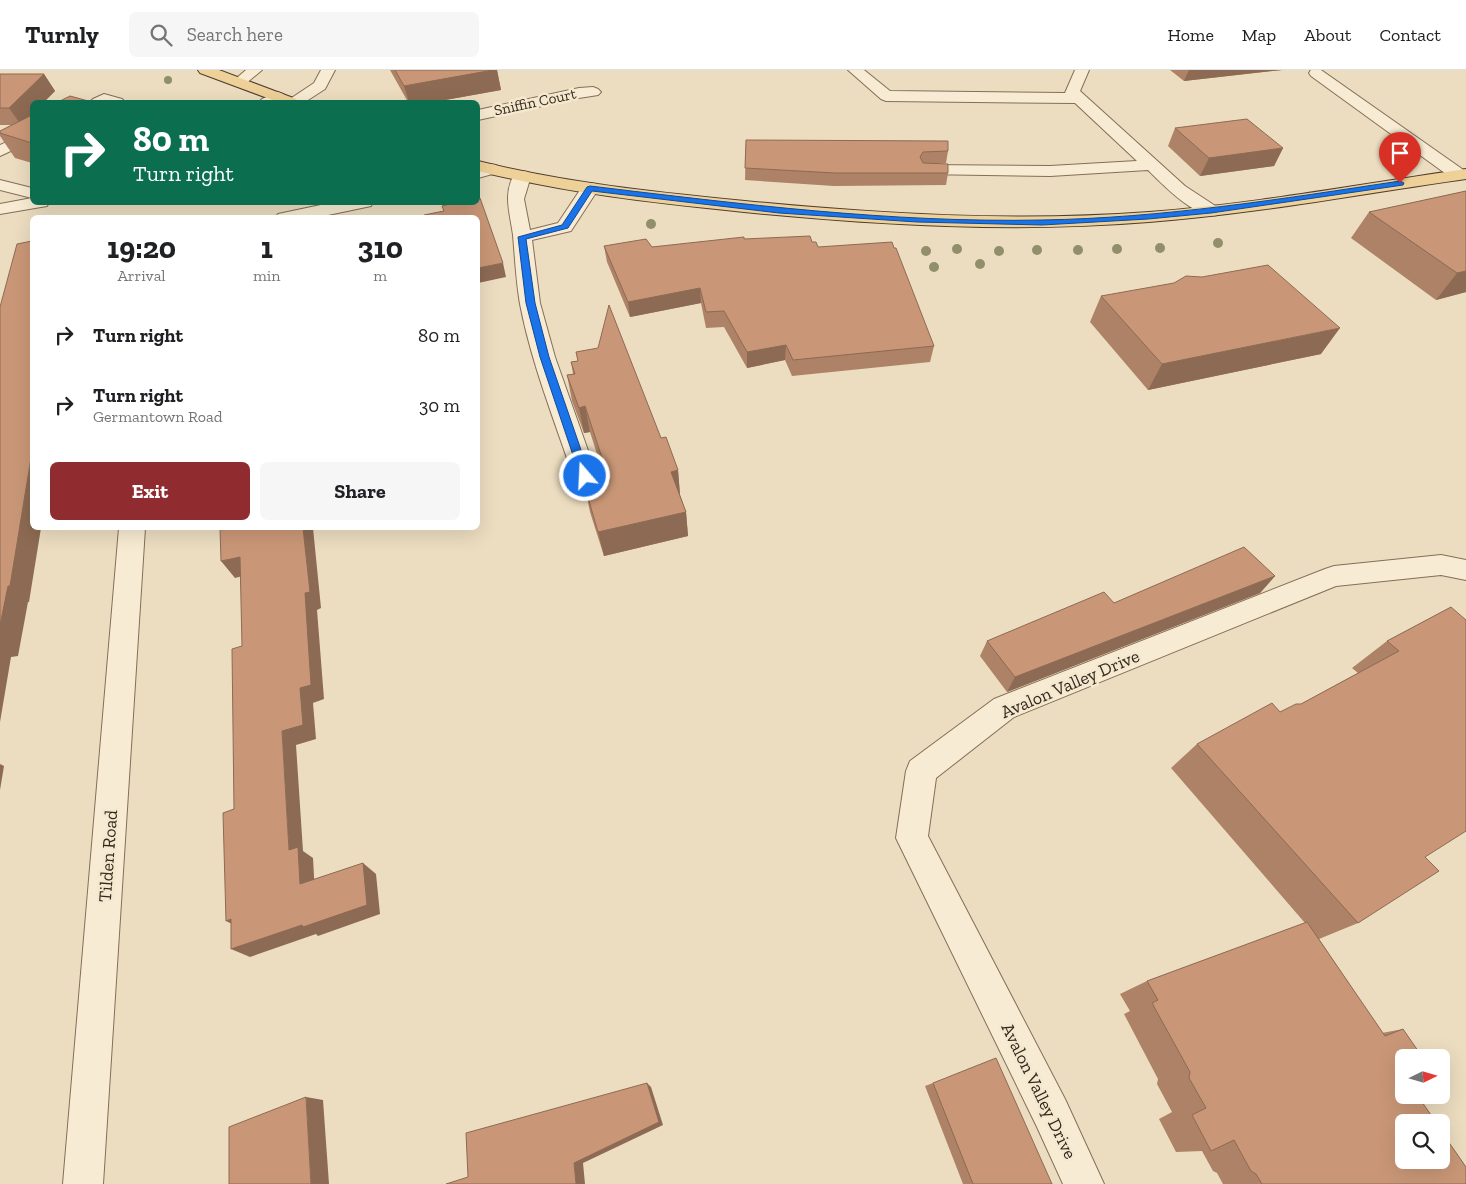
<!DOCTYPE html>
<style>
:root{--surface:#fff;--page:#f6f6f6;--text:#202124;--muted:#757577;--line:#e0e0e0;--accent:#902b2f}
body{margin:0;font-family:"Zilla Slab",serif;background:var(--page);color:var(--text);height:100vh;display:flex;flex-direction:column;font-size:19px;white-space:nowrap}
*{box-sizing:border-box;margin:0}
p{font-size:16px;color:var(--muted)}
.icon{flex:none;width:28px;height:28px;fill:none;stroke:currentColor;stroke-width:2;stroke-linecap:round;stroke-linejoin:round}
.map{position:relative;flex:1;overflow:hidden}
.drawer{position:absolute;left:30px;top:145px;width:450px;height:315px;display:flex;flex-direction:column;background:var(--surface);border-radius:8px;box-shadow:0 5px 20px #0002}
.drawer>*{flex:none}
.banner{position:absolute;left:30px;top:30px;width:450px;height:105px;border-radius:8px;box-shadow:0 5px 20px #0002;background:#0b6e4f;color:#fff;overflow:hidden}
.needle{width:32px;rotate:85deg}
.buttons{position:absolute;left:1395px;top:979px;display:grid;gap:10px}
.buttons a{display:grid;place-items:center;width:55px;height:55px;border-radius:8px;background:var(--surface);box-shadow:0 5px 20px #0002;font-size:25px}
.pin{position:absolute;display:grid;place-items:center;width:42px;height:42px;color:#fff;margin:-51px -21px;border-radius:50% 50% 50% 0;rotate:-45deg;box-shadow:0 0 5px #0007}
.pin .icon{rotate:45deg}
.me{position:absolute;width:55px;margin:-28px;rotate:341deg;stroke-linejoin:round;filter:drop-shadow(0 0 4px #0008)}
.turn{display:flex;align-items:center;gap:18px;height:105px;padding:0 20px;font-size:22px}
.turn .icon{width:65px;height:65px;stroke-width:2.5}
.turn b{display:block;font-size:35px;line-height:42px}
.eta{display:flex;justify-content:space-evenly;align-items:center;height:85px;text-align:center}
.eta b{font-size:30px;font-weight:700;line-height:35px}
.button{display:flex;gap:10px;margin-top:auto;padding:10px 20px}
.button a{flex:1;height:58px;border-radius:8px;background:var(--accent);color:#fff;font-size:20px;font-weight:700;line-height:58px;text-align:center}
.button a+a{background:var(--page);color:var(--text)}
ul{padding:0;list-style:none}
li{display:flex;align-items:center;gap:15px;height:70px;padding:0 20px}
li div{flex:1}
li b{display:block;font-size:19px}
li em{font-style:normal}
header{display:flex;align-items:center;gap:30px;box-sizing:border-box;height:70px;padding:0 25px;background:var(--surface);border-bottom:1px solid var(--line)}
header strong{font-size:24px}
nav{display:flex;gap:28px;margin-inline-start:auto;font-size:18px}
.search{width:350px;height:45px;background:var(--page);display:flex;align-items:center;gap:12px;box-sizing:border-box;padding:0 18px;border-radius:8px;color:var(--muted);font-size:19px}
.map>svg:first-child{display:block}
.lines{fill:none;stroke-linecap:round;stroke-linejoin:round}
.minor-casing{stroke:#846e59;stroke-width:2}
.major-casing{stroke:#523d2d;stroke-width:2}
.minor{fill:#f7ebd3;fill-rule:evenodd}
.major{fill:#eed198;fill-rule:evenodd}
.tree{fill:#918f6a}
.wall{fill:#ad8266}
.shaded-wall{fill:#8d6a53}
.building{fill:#c99777;stroke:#8d6a53}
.route{fill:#1a73e8;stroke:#114b97}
.labels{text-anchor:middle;stroke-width:5;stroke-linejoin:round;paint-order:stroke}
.far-street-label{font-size:15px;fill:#34271d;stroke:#f4e8cf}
.street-label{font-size:18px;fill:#34271d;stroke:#f4e8cf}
</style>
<header>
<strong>Turnly</strong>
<div class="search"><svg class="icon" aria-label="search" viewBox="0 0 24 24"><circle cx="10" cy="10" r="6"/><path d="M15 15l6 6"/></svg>Search here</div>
<nav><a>Home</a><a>Map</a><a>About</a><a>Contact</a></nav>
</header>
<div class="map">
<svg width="1466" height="1114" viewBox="0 0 1466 1114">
<rect width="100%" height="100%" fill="#ecddc0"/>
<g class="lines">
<defs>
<path id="minor" d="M246 0H262L244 15H234L232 12Z
M321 0H335L325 19 305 32H288L290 29 314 13Z
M848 0H864L890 21 1065 23 1075 0H1089L1080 21 1185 116 1217 137 1220 141 1217 145C1197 150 1162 114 1148 100L1050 106 921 104 919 100 921 96 927 95 1050 96 1137 91 1075 33 886 31 881 29Z
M1311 0H1321L1465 101V109H1453L1311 6 1309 3Z
M593 17 598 19 601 22 598 25 579 28 478 50V40L579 18Z
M278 22 283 24 286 27C280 35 268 33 259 32L262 29Z
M104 24 122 29 125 32H90L93 29Z
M32 60V71L0 86V75Z
M490 94 496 95 498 99 496 103 478 108V98Z
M522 101 528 102 531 106 524 129 530 160 558 153 584 114 590 113 596 114 599 118 571 161 532 170 540 233 555 287 597 406 593 412 585 415 577 412 573 406C554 349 531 292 520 234 516 211 515 188 513 165 510 143 502 122 516 102Z
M0 110 32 118V132H49L47 136 41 137 0 144V134L32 128 0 120Z
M335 132H373L371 136 314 148H275L278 144Z
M119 458H145L103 1114H63Z
M1441 485 1466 490V510L1441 505 1336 516 1014 647 936 708 928 766 1065 1029 1104 1114H1063L1037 1057 896 768 906 701 910 691 994 629 1325 499 1334 496Z"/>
<path id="major" d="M198 0H219L296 29 299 32H278L200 3Z
M478 91C566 113 655 122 745 131 879 144 1014 152 1149 142 1255 134 1360 114 1466 99V109C1360 124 1255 144 1149 152 1014 163 879 155 744 142 654 133 565 123 478 101Z"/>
</defs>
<!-- minor casing -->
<use href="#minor" class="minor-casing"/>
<!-- major casing -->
<use href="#major" class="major-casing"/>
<!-- minor -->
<use href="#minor" class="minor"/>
<!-- major -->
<use href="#major" class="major"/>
</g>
<!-- trees -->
<g class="tree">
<circle cx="168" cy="10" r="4"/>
<circle cx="651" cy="154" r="5"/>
<circle cx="1218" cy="173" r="5"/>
<circle cx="1160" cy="178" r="5"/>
<circle cx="957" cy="179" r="5"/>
<circle cx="1117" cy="179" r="5"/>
<circle cx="1037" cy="180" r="5"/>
<circle cx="1078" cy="180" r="5"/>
<circle cx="926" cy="181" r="5"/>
<circle cx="999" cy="181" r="5"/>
<circle cx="980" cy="194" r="5"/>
<circle cx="934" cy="197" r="5"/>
</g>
<!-- wall -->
<path class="wall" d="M390 0H497L501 20 434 32H408Z
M1170 0H1282L1184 11Z
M0 4H44L55 21 30 46 32 45V93L15 88 0 66V61L11 55H0Z
M1175 58 1283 78 1274 96 1200 106 1168 76Z
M746 70 948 81 946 93 935 94 948 103 946 115 834 116 745 110Z
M1466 121V222L1436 230 1351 168 1369 142Z
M744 169 812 172 934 276 930 292 792 306 785 290 747 298 724 257 706 258 701 233 630 247 607 192 604 176 652 177Z
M1101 226 1321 284 1148 320 1090 252Z
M576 282 661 368 678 400 680 425 686 442 688 466 604 486 590 442 585 417 606 412 590 362 584 363 572 331 567 305 573 304 571 292 578 291Z
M1275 506 1260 523 1007 622 980 586 987 571 1114 533Z
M1451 537 1425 787 1358 853 1319 869 1382 963 1403 959 1401 1002 1466 1114H1223L1217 1103 1213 1101 1202 1081 1176 1082 1159 1049 1172 1042 1157 1014 1158 1009 1124 944 1130 941 1120 924 1147 911 1305 853 1171 698 1197 674 1280 642 1301 634 1358 603 1352 598 1387 571Z
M933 1013 1052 1114H963L925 1016Z"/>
<!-- shaded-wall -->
<path class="shaded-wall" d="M493 0H497L501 20 434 32H409L404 16Z
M1189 0H1282L1184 11Z
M44 4 55 21 44 32H32V44L21 55 9 38Z
M1283 78 1274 96 1200 106 1209 88Z
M503 193 506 207 478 213V198Z
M1466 201V222L1436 230 1457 203Z
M700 218 701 233 630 247 628 232Z
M1340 258 1321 284 1148 320 1162 294Z
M786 275 785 290 747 298V282Z
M585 336 590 362 584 363 579 338Z
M32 382V458H41L29 532H28L18 586 11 587 0 652V555Z
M678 400 680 425 673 427 671 402Z
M686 442 688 466 604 486 598 462Z
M303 458H313L321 538 317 540 324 629 313 633 316 669 296 675 303 781 313 788 315 824 300 814 289 780 282 661 300 618 305 523Z
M240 487 254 503 235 508 221 491Z
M1275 506 1260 523 1007 622 1015 607Z
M0 694 4 696 0 720Z
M363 793 376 804 380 844 318 866 316 864 250 887 231 879Z
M231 849 244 860 226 851Z
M647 1013 651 1017 663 1055 583 1093 585 1114H576L574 1093Z
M306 1027 323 1030 329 1114H311Z"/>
<!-- building -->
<path class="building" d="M395 0H493L404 16Z
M0 4H44L9 38H0Z
M70 26 92 32H58Z
M32 45V73L0 63V61Z
M1247 49 1283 78 1209 88 1175 58Z
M746 70 948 71V81L923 82 920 87 923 93 948 94V103H835L745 98Z
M1466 121V201L1457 203 1369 142Z
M480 128 503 193 478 198V148H425L424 145 444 141 442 136 458 132H478V129Z
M810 166 812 172H816L818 177 892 172 894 178H896L934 276 793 290 786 275 747 282 724 241 706 242 700 218 628 232 604 176 646 169 652 177 744 167V169Z
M32 171V382L10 516H8L0 555V237L17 174Z
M1268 195 1340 258 1162 294 1101 226 1174 213 1186 206 1202 207Z
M609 235 661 368 666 367 678 400 671 402 686 442 598 462 585 417 610 412 585 336 579 338 567 305 575 304 571 292 578 291 576 282 598 278Z
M220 458H303L310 522 305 523 311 615 300 618 303 655 282 661 289 780 298 777 300 814 363 793 367 835 303 857 302 855 231 879V849L226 851 223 743 234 739 232 579 242 576 240 487 221 491Z
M1244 477 1275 506 1015 607 987 571 1104 522 1114 533Z
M1451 537 1466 550V761L1425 787 1439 801 1358 853 1197 674 1272 633 1280 642 1296 634H1301L1399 581 1387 571Z
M1307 852 1385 966 1403 959 1423 988H1404V1001L1401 1002 1404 1006V1025H1417L1436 1052H1404V1090H1441V1061L1466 1097V1114H1262L1256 1104 1251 1101 1234 1070 1211 1081 1192 1045 1206 1038 1189 1008 1190 1002 1152 933 1158 930 1147 911Z
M996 988 1052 1114H973L933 1013Z
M647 1013 659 1052 574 1093 576 1114H446L468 1107 466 1063Z
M306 1027 311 1114H229V1057Z"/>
<!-- route -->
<path class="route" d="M1400 111 1404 113 1403 115 1211 143 1148 149 1042 155 917 152 779 143 592 121 568 158 526 169 535 233 549 287 590 406 585 409 580 406 540 287 526 233 518 167 562 155 587 117 590 116C740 134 891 153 1042 150 1163 148 1281 129 1400 111Z"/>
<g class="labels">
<!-- far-street labels -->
<g class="far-street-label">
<text transform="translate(535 32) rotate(-12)" y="5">Sniffin Court</text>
</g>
<!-- street labels -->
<g class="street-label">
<text transform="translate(1070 614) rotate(-23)" y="6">Avalon Valley Drive</text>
<text transform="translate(108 786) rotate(-86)" y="6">Tilden Road</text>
<text transform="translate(1039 1021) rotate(64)" y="6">Avalon Valley Drive</text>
</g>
</g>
</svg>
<div class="buttons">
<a><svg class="needle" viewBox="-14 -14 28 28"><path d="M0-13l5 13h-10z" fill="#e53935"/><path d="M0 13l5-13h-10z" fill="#757577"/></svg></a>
<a><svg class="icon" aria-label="search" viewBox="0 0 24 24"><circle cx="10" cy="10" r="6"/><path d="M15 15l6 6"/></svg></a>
</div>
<div class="pin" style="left:1400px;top:113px;background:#d93025"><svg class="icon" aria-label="arrive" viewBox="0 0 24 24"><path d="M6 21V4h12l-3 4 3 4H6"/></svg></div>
<svg class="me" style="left:585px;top:406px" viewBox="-20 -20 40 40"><circle r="17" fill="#1a73e8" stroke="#fff" stroke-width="3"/><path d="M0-11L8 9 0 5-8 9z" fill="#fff"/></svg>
<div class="banner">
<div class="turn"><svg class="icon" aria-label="right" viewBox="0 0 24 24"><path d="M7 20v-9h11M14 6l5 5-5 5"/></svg><div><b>80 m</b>Turn right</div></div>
</div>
<section class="drawer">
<div class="eta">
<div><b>19:20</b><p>Arrival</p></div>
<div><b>1</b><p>min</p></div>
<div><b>310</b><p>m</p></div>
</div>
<ul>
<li><svg class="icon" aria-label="right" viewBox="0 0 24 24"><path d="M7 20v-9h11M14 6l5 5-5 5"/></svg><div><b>Turn right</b></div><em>80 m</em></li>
<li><svg class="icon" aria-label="right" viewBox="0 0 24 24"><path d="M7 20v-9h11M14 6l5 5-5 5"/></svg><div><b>Turn right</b><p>Germantown Road</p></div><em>30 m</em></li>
</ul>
<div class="button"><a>Exit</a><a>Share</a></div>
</section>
</div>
